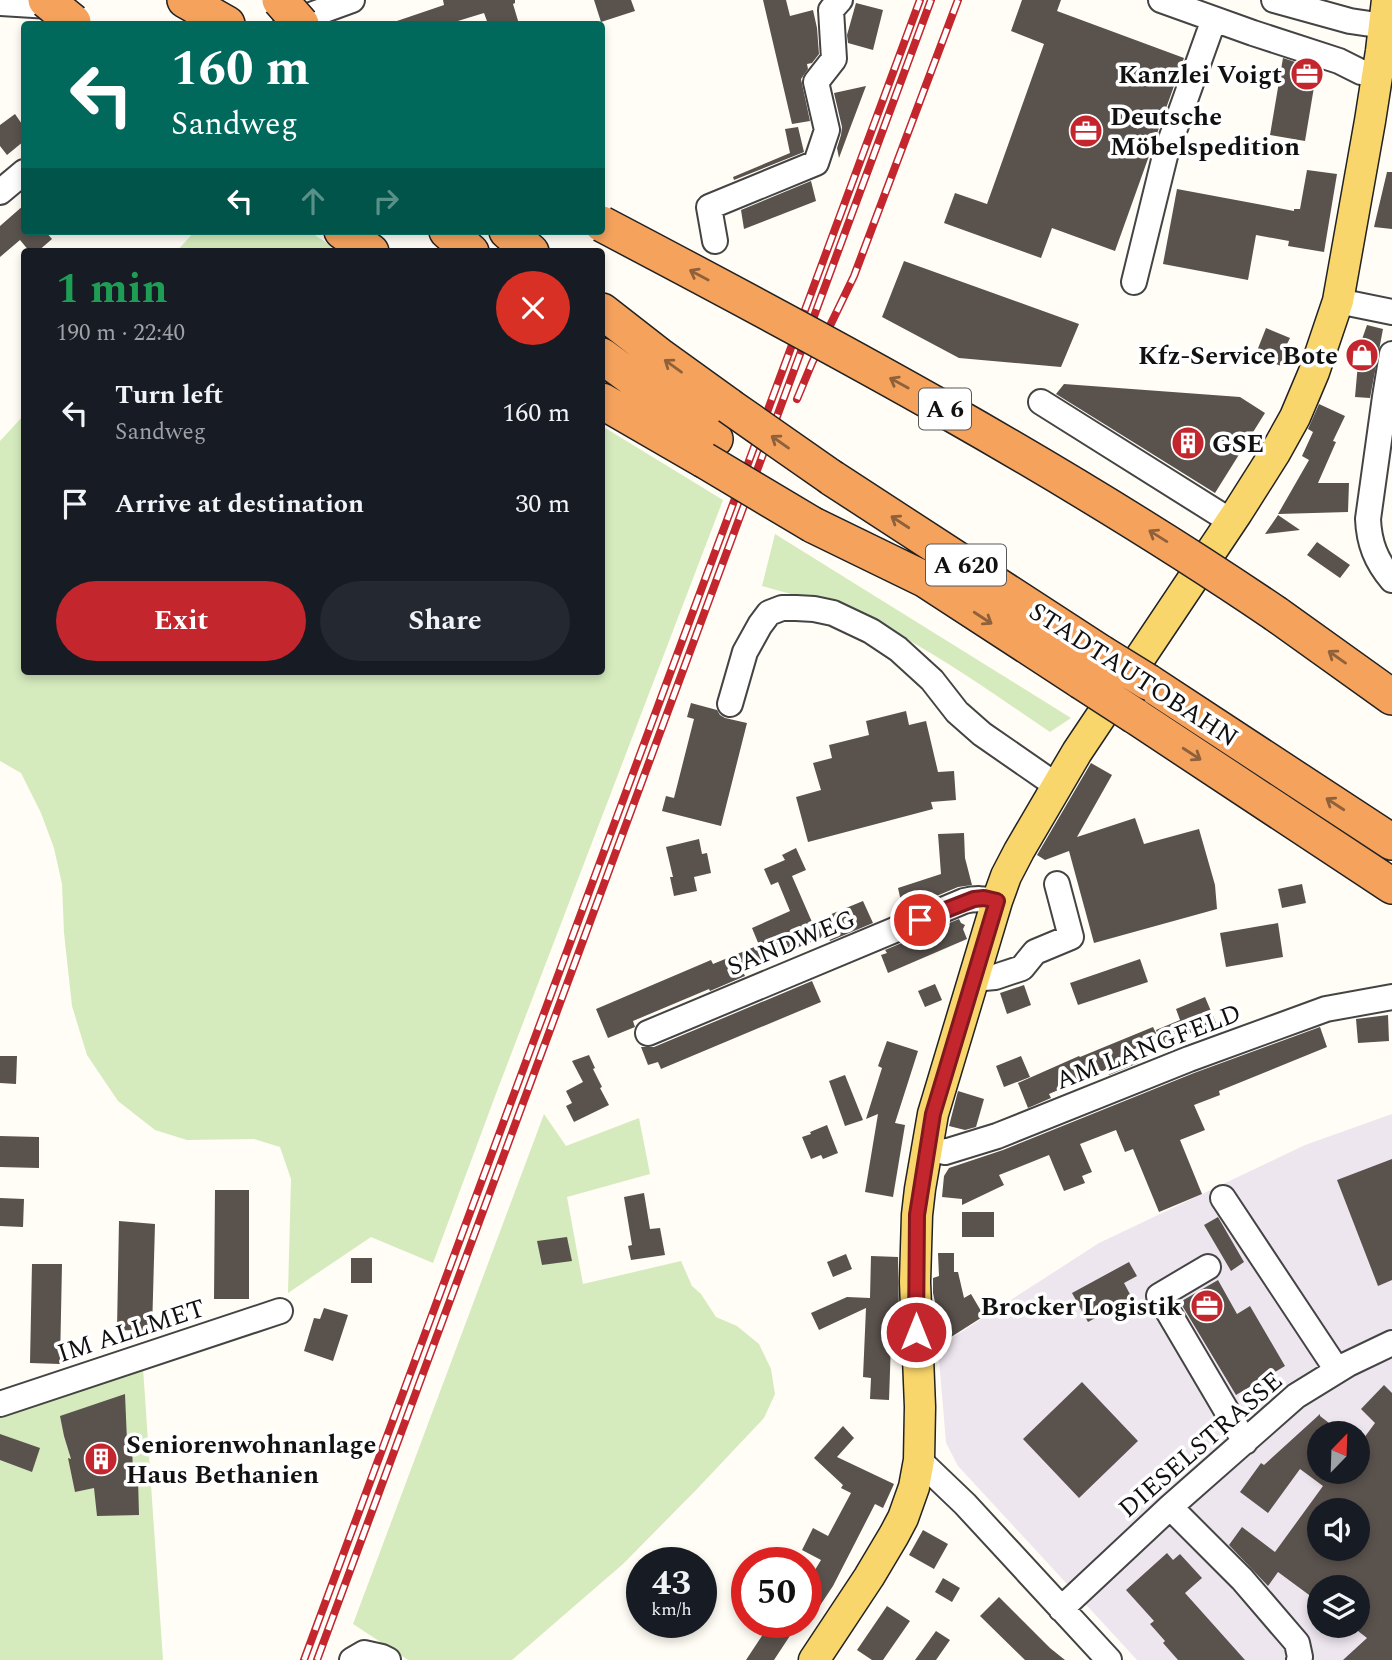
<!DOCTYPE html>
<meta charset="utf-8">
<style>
:root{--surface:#171b24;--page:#242831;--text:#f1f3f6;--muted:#9ea1a6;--accent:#c4262e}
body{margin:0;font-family:Spectral,serif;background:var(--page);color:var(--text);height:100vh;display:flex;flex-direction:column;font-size:26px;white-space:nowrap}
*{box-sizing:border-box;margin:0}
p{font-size:23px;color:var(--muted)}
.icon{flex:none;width:38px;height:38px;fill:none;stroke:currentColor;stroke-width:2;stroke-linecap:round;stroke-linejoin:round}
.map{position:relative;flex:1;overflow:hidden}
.drawer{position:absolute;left:21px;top:248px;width:584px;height:427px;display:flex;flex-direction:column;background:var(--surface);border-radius:7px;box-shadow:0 4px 10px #0003}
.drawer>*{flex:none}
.guide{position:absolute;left:21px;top:21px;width:584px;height:214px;border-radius:7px;box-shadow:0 4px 10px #0003;background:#00695c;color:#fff;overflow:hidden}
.needle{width:46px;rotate:23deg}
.tools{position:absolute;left:1307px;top:1421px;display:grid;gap:14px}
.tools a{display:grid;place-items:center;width:63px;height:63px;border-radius:50%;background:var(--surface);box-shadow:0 4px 10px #0003;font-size:35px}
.speed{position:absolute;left:626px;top:1547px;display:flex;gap:14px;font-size:35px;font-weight:700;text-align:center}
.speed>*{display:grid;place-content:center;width:91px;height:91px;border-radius:50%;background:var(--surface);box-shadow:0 4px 10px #0003;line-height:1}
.speed small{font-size:18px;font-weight:400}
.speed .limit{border:10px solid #d22;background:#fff;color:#111}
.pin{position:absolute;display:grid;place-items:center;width:60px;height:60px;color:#fff;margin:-30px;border:4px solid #fff;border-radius:50%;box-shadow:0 2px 7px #0007}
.me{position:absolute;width:77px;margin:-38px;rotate:0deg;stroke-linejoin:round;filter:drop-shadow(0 0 5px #0008)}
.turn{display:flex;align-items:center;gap:24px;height:147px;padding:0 35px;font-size:32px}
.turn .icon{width:91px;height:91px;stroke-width:2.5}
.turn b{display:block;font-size:49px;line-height:60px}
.lanes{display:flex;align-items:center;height:66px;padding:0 35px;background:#0003;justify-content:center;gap:35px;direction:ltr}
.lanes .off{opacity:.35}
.round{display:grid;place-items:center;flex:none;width:74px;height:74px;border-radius:37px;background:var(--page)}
.overview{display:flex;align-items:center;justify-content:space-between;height:119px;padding:0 35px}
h1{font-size:42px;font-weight:700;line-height:52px;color:#1e9e55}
.cta{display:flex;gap:14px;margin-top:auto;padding:14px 35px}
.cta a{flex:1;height:80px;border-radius:42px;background:var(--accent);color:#fff;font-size:28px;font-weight:700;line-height:80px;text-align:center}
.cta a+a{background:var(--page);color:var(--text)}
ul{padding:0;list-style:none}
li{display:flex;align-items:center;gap:21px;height:91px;padding:0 35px}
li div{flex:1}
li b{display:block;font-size:26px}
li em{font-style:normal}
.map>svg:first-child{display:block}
.industrial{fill:#eee6ef;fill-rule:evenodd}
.green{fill:#d5ebbd}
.building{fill:#5a524d;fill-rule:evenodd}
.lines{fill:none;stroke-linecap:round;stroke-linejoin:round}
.minor-casing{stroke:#444;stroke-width:28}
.major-casing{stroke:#222;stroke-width:33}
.highway-casing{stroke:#222;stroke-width:38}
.minor{stroke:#fff;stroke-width:24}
.major{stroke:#f9d66b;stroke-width:30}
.highway{stroke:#f5a25d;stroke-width:35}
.rail-casing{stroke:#c4262e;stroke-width:8}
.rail{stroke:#fff;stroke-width:5;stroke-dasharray:16;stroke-linecap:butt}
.highway-bridge-casing{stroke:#222;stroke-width:38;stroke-linecap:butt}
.highway-bridge{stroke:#f5a25d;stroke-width:35}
.oneway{stroke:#8e613b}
.route-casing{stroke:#7f191e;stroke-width:18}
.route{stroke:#c4262e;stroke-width:12}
.labels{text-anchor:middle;stroke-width:7;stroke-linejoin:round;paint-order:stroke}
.shield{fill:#fff;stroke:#585858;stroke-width:2}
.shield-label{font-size:24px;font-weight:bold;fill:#111}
.poi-label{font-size:26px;font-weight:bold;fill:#111;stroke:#fff;text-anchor:end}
.street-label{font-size:26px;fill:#111;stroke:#fff}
</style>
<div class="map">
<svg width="1392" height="1660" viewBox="0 0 1392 1660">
<rect width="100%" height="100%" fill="#fffdf5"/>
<!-- industrial -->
<path class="industrial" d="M1392 1114V1660H1137L958 1466 946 1443 938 1347 1099 1243 1305 1145ZM1320 1433H1358V1472H1320ZM1320 1510H1358V1549H1320ZM1320 1587H1358V1626H1320Z"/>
<!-- green -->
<path class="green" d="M195 231H309L340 252H176Z
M24 415V672H602V426L723 500 497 1091 433 1263 371 1237 288 1293 291 1179 280 1147 254 1139 187 1140 155 1130 118 1101 87 1055 72 1006 64 933 62 884 54 848 41 813 21 773 0 761V441Z
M775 534 1071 718 1050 732C994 694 937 653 876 623 841 605 800 597 762 586Z
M544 1114 566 1146 639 1118 650 1174 567 1197 583 1284 681 1261 692 1286 701 1294 716 1317 737 1326 759 1344 771 1369 775 1394 764 1418 697 1489 623 1564 512 1660H408L353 1624Z
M143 1368 163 1660H0V1417Z"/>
<!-- building -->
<path class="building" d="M443 0H515V3L513 4 519 24H488L484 13 448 24H395L394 22 444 5Z
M594 0H631L635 11 601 22Z
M763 0H786L790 16 813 10 817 28 819 54 812 63 807 64 808 69 801 79 810 121 792 124Z
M1022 0H1061L1057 11 1184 58 1115 251 1052 228 1041 258 944 223 955 193 987 204 1044 44 1011 31Z
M856 3 883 10 873 50 848 43 847 35Z
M1283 58 1317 69 1305 141 1270 135Z
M866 86 849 131 839 158 837 148 841 135 842 127 834 93Z
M15 114 24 127V141L7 155 0 146V125Z
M798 127 804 152 734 180 733 177 790 153 785 129Z
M1307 170 1337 174 1324 252 1288 246 1289 241 1256 235 1248 280 1163 264 1177 189 1294 211V209H1300Z
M1387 172H1392V229L1374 227Z
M811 181 816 201 744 229 741 210Z
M24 205V231H45L52 239 37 252H30L20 240 0 257V226Z
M904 261 1079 324 1061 367 959 358 882 317Z
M1367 325 1383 329 1370 398 1355 397 1358 363 1354 362Z
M1266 328 1290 338 1287 344 1293 346 1284 367 1255 356Z
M1064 384 1240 397 1265 413 1215 493 1056 394Z
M1319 404 1345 416 1333 441 1336 442 1318 483H1349L1348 512 1278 514 1309 460 1302 456 1313 432 1308 429Z
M1278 515 1300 530 1265 534Z
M1317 542 1350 565 1340 578 1307 555Z
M691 703 717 710 720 715 725 718 747 723 721 826 662 811 666 796 674 798 694 719 687 717Z
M906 711 909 725 926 721 938 772 954 771 956 800 931 802 933 809 808 842 796 797 821 790 813 763 832 758 829 745 869 735 866 721Z
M1091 763 1112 775 1077 837 1135 818 1144 844 1199 829 1215 885 1217 909 1094 943 1069 851 1045 860 1037 855Z
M964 833 965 858 972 885 958 887 903 910 898 888 941 874 938 834Z
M699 839 702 854 707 853 711 873 694 877 697 891 674 896 670 877H673L666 847Z
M796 848 806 870 792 876 812 922 863 901 873 923 830 941 827 935 785 953 743 972 745 976 710 991 709 989 633 1021 635 1027 608 1038 596 1009 711 960 713 964 759 945 752 928 790 911 778 882 771 885 764 869 785 860 782 855Z
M1302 884 1306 903 1282 908 1278 889Z
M959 919 961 923 965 925 963 929 967 939 888 973 881 955 887 953 885 950Z
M1278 923 1283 957 1226 967 1220 933Z
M1140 959 1148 982 1078 1005 1070 983Z
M812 981 821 1002 661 1069 658 1062 648 1065 641 1047H654Z
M935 984 942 1000 925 1007 918 991Z
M1024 985 1031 1005 1007 1014 1000 993Z
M1205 997 1216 1023 1178 1038 1179 1040 1163 1047 1156 1030 1180 1020 1176 1009Z
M1388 1015 1389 1041 1358 1043 1356 1019Z
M1153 1027 1159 1039 1132 1050 1138 1063 1109 1075 1107 1069 1049 1094 1051 1098 1028 1108 1018 1083 1079 1056 1080 1057Z
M1320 1027 1327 1047 1219 1091 1220 1095 1194 1105 1205 1130 1180 1140 1202 1194 1159 1212 1133 1149 1125 1152 1116 1130 1080 1144 1092 1172 1082 1176 1085 1183 1064 1191 1049 1155 999 1175 1004 1185 962 1205V1199L942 1197 944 1176 949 1168 1003 1150 1194 1073Z
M887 1041 918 1051 895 1123 905 1125 893 1197 865 1192 878 1114 866 1119 882 1068 878 1066Z
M589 1055 595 1068 593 1069 602 1087 600 1088 609 1105 574 1122 566 1106 572 1103 566 1091 583 1082 572 1061Z
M0 1056H17L16 1084 0 1083Z
M1021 1056 1030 1077 1004 1087 996 1066Z
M845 1075 863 1120 845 1126 829 1081Z
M958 1091 984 1099 976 1127 965 1130 949 1126Z
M827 1125 838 1153 823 1159 821 1155 811 1159 802 1137 811 1134 810 1132Z
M0 1136 39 1137V1168L0 1167Z
M1392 1159V1280L1378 1286 1337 1180Z
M215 1190H249V1299H214Z
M644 1193 650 1229 660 1228 665 1255 631 1260 628 1246 632 1245 624 1197Z
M0 1198 24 1199 23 1227 0 1226Z
M962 1212H994V1237H962Z
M1218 1217 1244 1262 1231 1271 1204 1225Z
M119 1221 155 1224 152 1331 117 1330Z
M567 1237 572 1261 542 1265 537 1241Z
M938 1253H954V1272H958L964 1298 971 1294 984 1316 951 1337 938 1316 933 1293V1278L939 1276Z
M846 1254 852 1269 833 1277 827 1262Z
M871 1256 898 1257 899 1314H892L889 1400 870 1399 871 1378 863 1377 866 1308 819 1330 811 1313 847 1297 870 1298Z
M351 1258H372V1283H351Z
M1129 1262 1137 1276 1124 1283 1132 1298 1088 1322 1072 1293Z
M32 1264H62L60 1364 30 1363Z
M1218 1280 1237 1314 1250 1306 1285 1366 1236 1395 1180 1302Z
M324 1308 348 1315 333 1361 304 1351 314 1318 320 1319Z
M1082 1382 1138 1441 1079 1498 1023 1439Z
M1384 1385 1392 1393V1660H1343L1367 1638 1358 1631V1587H1320V1603L1278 1572 1268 1586 1229 1545 1242 1527 1275 1552 1323 1486 1300 1469 1268 1513 1240 1492 1261 1463 1264 1465 1320 1414V1416L1342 1433H1320V1472H1358V1446L1375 1423 1361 1409ZM1320 1510H1358V1549H1320Z
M125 1394 127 1441 132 1440 133 1478H138L139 1515 97 1516 94 1488 75 1492 68 1458 71 1459 64 1436 60 1416Z
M843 1426 854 1438 837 1457 894 1484 883 1508 875 1504 833 1586 819 1607 807 1599V1583L821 1560 802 1550 813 1528 828 1536 851 1493 841 1488 843 1485 814 1458Z
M0 1434 40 1448 32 1472 0 1460Z
M923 1530 948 1544 934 1569 909 1555Z
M1167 1553 1173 1560 1180 1554 1202 1578 1185 1593 1245 1660H1178L1163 1643 1165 1641 1150 1624 1154 1621 1126 1590Z
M943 1578 960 1588 952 1602 935 1592Z
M999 1597 1050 1648 1065 1660H1025L980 1616Z
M887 1606 910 1621 883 1660H872L857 1650Z
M771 1622H799L774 1660H746Z
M936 1631 950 1640 936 1660H915Z"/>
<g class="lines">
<defs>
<path id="minor" d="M1161 0 1253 33 1339 61 1361 72 1377 75
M1274 0 1350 21 1384 26 1392 14
M0 3 50 6 60 12
M286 24 352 0
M0 192 24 172
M715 241 709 207 816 163 827 130 816 82 834 59 831 10 840 0
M1134 282 1165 156 1214 19
M1338 301 1392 312
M1392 354 1385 397 1368 519C1369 543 1376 561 1392 580
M1041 402 1232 522
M730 704 745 652 760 625 769 613 782 608H796L814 609 833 613 871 631 898 649 932 680 957 712 982 734 1057 786
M973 979 995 977 1022 968 1035 952 1071 937 1057 884
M648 1033 964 901C976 898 985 899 997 901
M926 1148 945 1152 997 1136 1189 1059 1326 1009 1392 997
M1223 1198 1337 1370
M1208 1267 1159 1296 1245 1442
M0 1404 280 1311
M919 1460 965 1504 1109 1660
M1170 1507 1242 1579 1297 1643 1300 1657 1299 1660
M1061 1609 1170 1507 1296 1396 1348 1364 1392 1343
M352 1660 364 1653 382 1657 388 1660"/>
<path id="major" d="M814 1660 869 1577 894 1535 903 1518 914 1487 919 1460 920 1407 915 1282 917 1215 920 1189 933 1114 997 901 1006 876 1019 851 1077 752 1237 513 1275 453 1295 417 1314 372 1338 301 1370 121 1381 51 1387 0"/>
<path id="highway" d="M185 0 227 24
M342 231 371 252
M447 231 471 252
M507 231 531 252
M602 311 661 357 729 406
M602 356 715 439
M602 401 704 460
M832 478 1101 653
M813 525 926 580 1081 681
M1276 614 1392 697
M1148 682 1392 842
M1135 716 1392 886"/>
</defs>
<!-- minor casing -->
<use href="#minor" class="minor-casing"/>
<!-- major casing -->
<use href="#major" class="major-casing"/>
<!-- highway casing -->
<use href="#highway" class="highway-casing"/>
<!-- minor -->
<use href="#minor" class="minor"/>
<!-- major -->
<use href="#major" class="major"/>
<!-- highway -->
<use href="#highway" class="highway"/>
<defs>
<path id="rail" d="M797 399 812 363 854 276 958 0
M304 1660 920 0
M317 1660 931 0"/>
</defs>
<!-- rail casing -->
<use href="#rail" class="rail-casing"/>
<!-- rail -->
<use href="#rail" class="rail"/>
<defs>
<path id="highway-bridge" d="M46 0 73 22
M280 0 301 24
M602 224C832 345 1061 468 1276 614
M729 406 832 478
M704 460 813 525
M1101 653 1148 682
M1081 681 1135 716"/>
</defs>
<!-- highway-bridge casing -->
<use href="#highway-bridge" class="highway-bridge-casing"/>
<!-- highway-bridge -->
<use href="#highway-bridge" class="highway-bridge"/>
</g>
<!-- one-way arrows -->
<defs><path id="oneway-shaft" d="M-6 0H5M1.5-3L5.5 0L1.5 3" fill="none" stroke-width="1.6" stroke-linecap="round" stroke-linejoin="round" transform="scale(1.75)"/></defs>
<g class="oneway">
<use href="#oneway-shaft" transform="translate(699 275) rotate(-152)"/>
<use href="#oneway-shaft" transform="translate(673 366) rotate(-144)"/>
<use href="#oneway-shaft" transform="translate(899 383) rotate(-151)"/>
<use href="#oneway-shaft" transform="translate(780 442) rotate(-145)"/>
<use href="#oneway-shaft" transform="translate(900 522) rotate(-147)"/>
<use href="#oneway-shaft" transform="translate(1158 536) rotate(-148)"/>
<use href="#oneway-shaft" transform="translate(983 618) rotate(33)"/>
<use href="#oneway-shaft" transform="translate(1337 657) rotate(-145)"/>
<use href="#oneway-shaft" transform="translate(1192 754) rotate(33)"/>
<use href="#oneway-shaft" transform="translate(1335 804) rotate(-147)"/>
</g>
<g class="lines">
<defs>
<path id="route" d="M916 1332 917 1215 933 1114 997 901 984 898 974 899 920 920"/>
</defs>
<!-- route casing -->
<use href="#route" class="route-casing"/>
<!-- route -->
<use href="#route" class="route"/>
</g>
<!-- icons -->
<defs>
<symbol id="office-disc" viewBox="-11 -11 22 22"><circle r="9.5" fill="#c4262e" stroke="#fff"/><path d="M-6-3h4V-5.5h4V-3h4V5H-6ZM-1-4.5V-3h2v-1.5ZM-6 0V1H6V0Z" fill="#fff"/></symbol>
<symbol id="shop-disc" viewBox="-11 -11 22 22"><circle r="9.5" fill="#c4262e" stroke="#fff"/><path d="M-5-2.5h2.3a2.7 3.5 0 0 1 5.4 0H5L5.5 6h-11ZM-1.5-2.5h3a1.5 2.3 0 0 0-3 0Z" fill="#fff"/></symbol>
<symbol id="building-disc" viewBox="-11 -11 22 22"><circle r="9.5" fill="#c4262e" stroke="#fff"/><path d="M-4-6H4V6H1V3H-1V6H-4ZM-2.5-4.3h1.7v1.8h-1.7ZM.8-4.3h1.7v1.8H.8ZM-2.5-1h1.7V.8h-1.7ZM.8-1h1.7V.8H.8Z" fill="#fff"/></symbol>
</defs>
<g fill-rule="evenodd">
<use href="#office-disc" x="1288" y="55" width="38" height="38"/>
<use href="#office-disc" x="1067" y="112" width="38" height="38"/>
<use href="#shop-disc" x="1343" y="336" width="38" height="38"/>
<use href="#building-disc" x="1169" y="424" width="38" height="38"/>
<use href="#office-disc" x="1188" y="1287" width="38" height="38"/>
<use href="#building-disc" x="82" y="1440" width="38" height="38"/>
</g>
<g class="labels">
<!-- shield labels -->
<g class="shield">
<rect x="919" y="388.5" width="52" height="41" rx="5"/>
<rect x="926" y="544.5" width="80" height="41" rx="5"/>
</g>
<g class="shield-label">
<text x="945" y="417">A 6</text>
<text x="966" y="573">A 620</text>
</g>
<!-- poi labels -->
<g class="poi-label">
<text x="1282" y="83">Kanzlei Voigt</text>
<text x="1110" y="125" text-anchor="start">Deutsche<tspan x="1110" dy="30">Möbelspedition</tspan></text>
<text x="1338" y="364">Kfz-Service Bote</text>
<text x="1212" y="452" text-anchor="start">GSE</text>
<text x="1182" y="1315">Brocker Logistik</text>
<text x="126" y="1453" text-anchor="start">Seniorenwohnanlage<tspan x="126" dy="30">Haus Bethanien</tspan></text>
</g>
<!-- street labels -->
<g class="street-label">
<text transform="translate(1134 674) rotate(33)" y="9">STADTAUTOBAHN</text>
<text transform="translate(791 942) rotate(-22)" y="9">SANDWEG</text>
<text transform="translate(1148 1046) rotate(-21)" y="9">AM LANGFELD</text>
<text transform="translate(131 1330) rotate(-18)" y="9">IM ALLMET</text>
<text transform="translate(1200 1444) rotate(-41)" y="9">DIESELSTRASSE</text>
</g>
</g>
</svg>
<div class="tools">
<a><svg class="needle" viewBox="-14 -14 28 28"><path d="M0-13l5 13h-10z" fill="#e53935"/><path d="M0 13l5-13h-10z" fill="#9ea1a6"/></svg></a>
<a><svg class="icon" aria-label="sound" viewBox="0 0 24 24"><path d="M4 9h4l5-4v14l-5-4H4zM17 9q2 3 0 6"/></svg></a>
<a><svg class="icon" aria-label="layers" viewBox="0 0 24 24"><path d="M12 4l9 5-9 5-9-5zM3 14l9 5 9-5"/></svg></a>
</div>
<div class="speed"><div>43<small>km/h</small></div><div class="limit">50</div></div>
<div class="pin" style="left:920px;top:920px;background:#d93025"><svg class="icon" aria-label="arrive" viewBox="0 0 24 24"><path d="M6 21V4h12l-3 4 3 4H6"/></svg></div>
<svg class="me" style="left:916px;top:1332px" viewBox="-20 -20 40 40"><circle r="17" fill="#c4262e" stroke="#fff" stroke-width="3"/><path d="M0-11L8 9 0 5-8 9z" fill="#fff"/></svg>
<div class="guide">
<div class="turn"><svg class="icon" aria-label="left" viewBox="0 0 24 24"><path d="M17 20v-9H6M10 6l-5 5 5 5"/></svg><div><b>160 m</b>Sandweg</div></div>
<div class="lanes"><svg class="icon" aria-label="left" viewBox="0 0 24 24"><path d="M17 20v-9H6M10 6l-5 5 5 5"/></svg><svg class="icon off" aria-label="ahead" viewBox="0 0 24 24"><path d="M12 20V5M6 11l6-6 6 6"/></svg><svg class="icon off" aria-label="right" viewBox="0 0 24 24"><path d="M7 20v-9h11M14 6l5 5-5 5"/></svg></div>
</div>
<section class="drawer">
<div class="overview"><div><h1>1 min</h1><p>190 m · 22:40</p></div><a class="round" style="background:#d93025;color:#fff"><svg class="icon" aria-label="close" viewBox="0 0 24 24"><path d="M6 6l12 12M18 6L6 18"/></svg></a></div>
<ul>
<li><svg class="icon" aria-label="left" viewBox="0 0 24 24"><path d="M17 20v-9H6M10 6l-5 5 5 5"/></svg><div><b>Turn left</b><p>Sandweg</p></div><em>160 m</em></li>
<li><svg class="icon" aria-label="arrive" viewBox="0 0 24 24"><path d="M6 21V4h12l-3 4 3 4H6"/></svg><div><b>Arrive at destination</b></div><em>30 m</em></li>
</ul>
<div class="cta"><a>Exit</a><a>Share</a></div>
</section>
</div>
